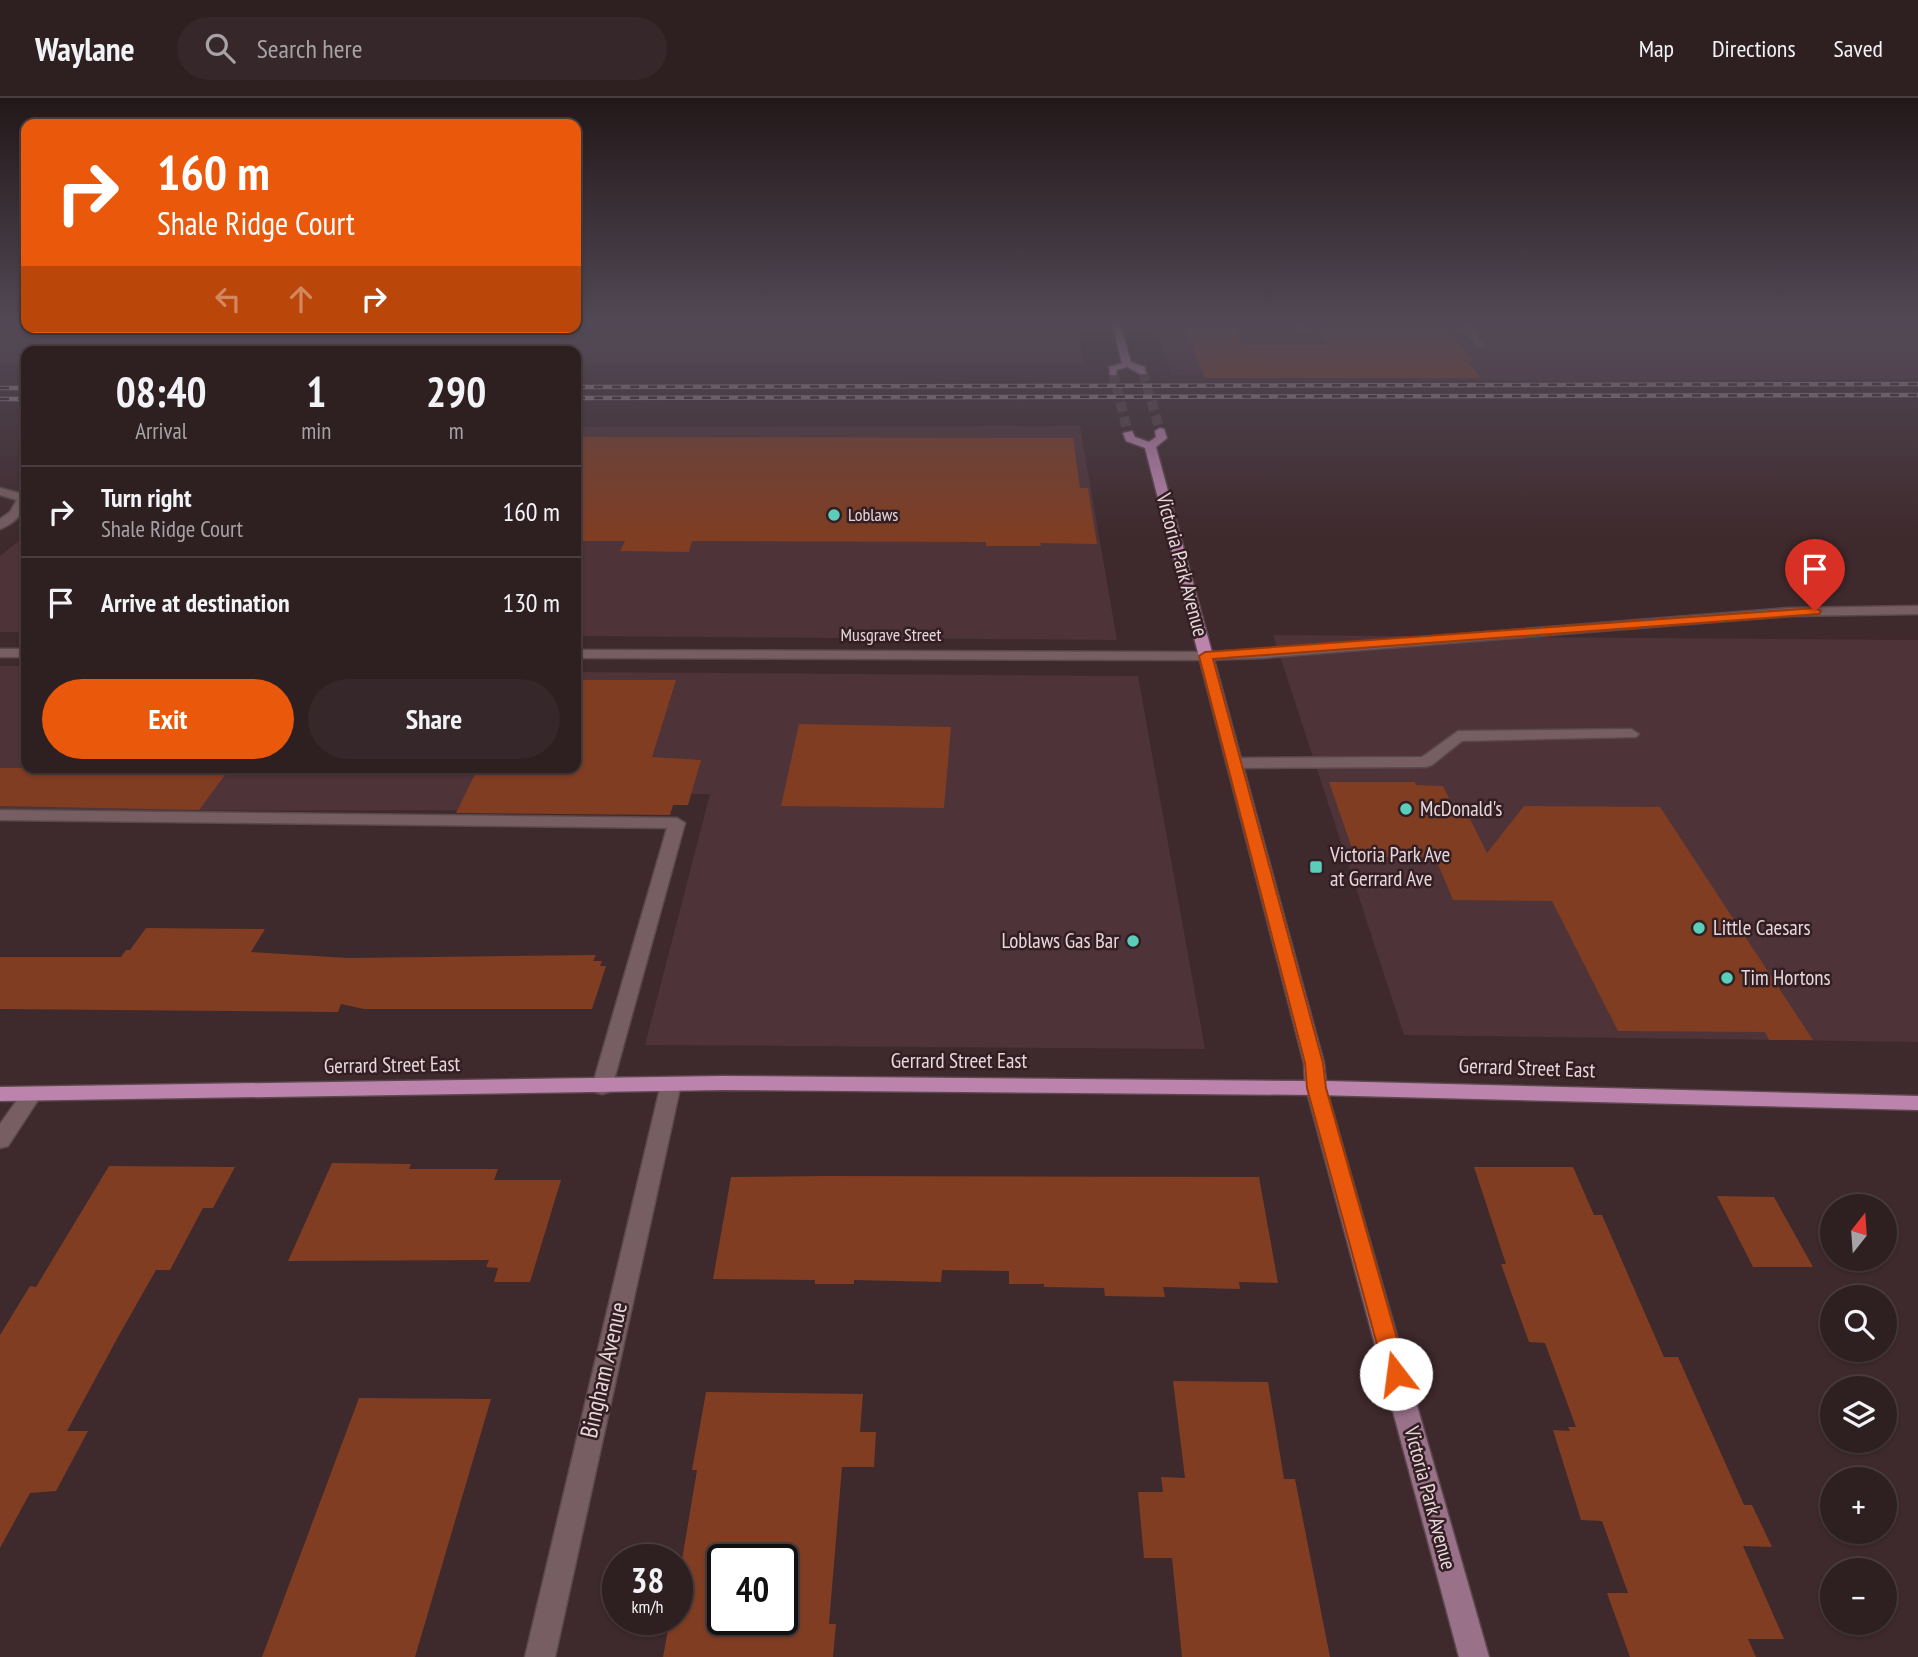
<!DOCTYPE html>
<meta charset="utf-8">
<style>
:root{--surface:#2e1f21;--page:#36272a;--text:#f1f3f6;--muted:#a7a2a5;--line:#493d3f;--accent:#ea580c}
body{margin:0;font-family:"PT Sans Narrow",sans-serif;background:var(--page);color:var(--text);height:100vh;display:flex;flex-direction:column;font-size:26px;white-space:nowrap}
*{box-sizing:border-box;margin:0}
p{font-size:23px;color:var(--muted)}
.icon{flex:none;width:38px;height:38px;fill:none;stroke:currentColor;stroke-width:2;stroke-linecap:round;stroke-linejoin:round}
.map{position:relative;flex:1;overflow:hidden}
.drawer{position:absolute;left:21px;top:248px;width:560px;height:427px;display:flex;flex-direction:column;background:var(--surface);border-radius:14px;box-shadow:0 2px 5px #0004,0 0 0 2px var(--line)}
.drawer>*{flex:none}
.guide{position:absolute;left:21px;top:21px;width:560px;height:214px;border-radius:14px;box-shadow:0 2px 5px #0004,0 0 0 2px var(--line);background:#ea580c;color:#fff;overflow:hidden}
.needle{width:46px;rotate:17deg}
.tools{position:absolute;left:1820px;top:1096px;display:grid;gap:14px}
.tools a{display:grid;place-items:center;width:77px;height:77px;border-radius:50%;background:var(--surface);box-shadow:0 2px 5px #0004,0 0 0 2px var(--line);font-size:35px}
.speed{position:absolute;left:602px;top:1446px;display:flex;gap:14px;font-size:35px;font-weight:700;text-align:center}
.speed>*{display:grid;place-content:center;width:91px;height:91px;border-radius:50%;background:var(--surface);box-shadow:0 2px 5px #0004,0 0 0 2px var(--line);line-height:1}
.speed small{font-size:18px;font-weight:400}
.speed .limit{border:4px solid #111;border-radius:10px;background:#fff;color:#111}
.pin{position:absolute;display:grid;place-items:center;width:60px;height:60px;color:#fff;margin:-72px -30px;border-radius:50% 50% 50% 0;rotate:-45deg;box-shadow:0 0 7px #0007}
.pin .icon{rotate:45deg}
.me{position:absolute;width:77px;margin:-38px;rotate:345deg;stroke-linejoin:round;filter:drop-shadow(0 0 5px #0008)}
.turn{display:flex;align-items:center;gap:24px;height:147px;padding:0 21px;font-size:32px}
.turn .icon{width:91px;height:91px;stroke-width:2.5}
.turn b{display:block;font-size:49px;line-height:60px}
.lanes{display:flex;align-items:center;height:66px;padding:0 21px;background:#0003;justify-content:center;gap:35px;direction:ltr}
.lanes .off{opacity:.35}
.eta{display:flex;justify-content:space-evenly;align-items:center;height:119px;text-align:center}
.eta b{font-size:42px;font-weight:600;line-height:49px}
.primary-button{display:flex;gap:14px;margin-top:auto;padding:14px 21px}
.primary-button a{flex:1;height:80px;border-radius:42px;background:var(--accent);color:#fff;font-size:28px;font-weight:600;line-height:80px;text-align:center}
.primary-button a+a{background:var(--page);color:var(--text)}
ul{padding:0;list-style:none}
li{display:flex;align-items:center;gap:21px;height:91px;padding:0 21px;border-top:2px solid var(--line)}
li div{flex:1}
li b{display:block;font-size:26px}
li em{font-style:normal}
header{display:flex;align-items:center;gap:42px;box-sizing:border-box;height:98px;padding:0 35px;background:var(--surface);border-bottom:2px solid var(--line)}
header strong{font-size:33px}
nav{display:flex;gap:38px;margin-inline-start:auto;font-size:24px}
.search{width:490px;height:63px;background:var(--page);display:flex;align-items:center;gap:18px;box-sizing:border-box;padding:0 24px;border-radius:38px;color:var(--muted);font-size:26px}
.map>svg:first-child{display:block}
.built{fill:#4e3338}
.building{fill:#803d22;fill-rule:evenodd}
.lines{fill:none;stroke-linecap:round;stroke-linejoin:round}
.primary-tunnel{stroke:#574346;stroke-width:10;stroke-dasharray:10 5;stroke-linecap:butt}
.lane-casing{stroke:#5a484c;stroke-width:3}
.street-casing{stroke:#5a484c;stroke-width:3}
.secondary-casing{stroke:#5a484c;stroke-width:3}
.primary-casing{stroke:#5a484c;stroke-width:3}
.lane{fill:#765e62;fill-rule:evenodd}
.street{fill:#765e62;fill-rule:evenodd}
.secondary{fill:#997188;fill-rule:evenodd}
.primary{fill:#bc84ad;fill-rule:evenodd}
.rail-casing{stroke:#9d8c8f;stroke-width:4.5}
.rail{stroke:#331f23;stroke-width:2.5;stroke-dasharray:9;stroke-linecap:butt}
.route{fill:#ea580c;stroke:#983908;stroke-width:2}
.poi-dot{fill:#5bcebb;stroke:#331f23;stroke-width:2.5}
.labels{text-anchor:middle;stroke-width:5;stroke-linejoin:round;paint-order:stroke}
.far-poi-label{font-size:18px;fill:#e6d7da;stroke:#331f23;text-anchor:start}
.far-street-label{font-size:18px;fill:#e6d7da;stroke:#331f23}
.street-label{font-size:21px;fill:#e6d7da;stroke:#331f23}
.poi-label{font-size:21px;fill:#e6d7da;stroke:#331f23;text-anchor:start}
.near-street-label{font-size:24px;fill:#e6d7da;stroke:#331f23}
</style>
<header>
<strong>Waylane</strong>
<div class="search"><svg class="icon" aria-label="search" viewBox="0 0 24 24"><circle cx="10" cy="10" r="6"/><path d="M15 15l6 6"/></svg>Search here</div>
<nav><a>Map</a><a>Directions</a><a>Saved</a></nav>
</header>
<div class="map">
<svg width="1918" height="1559" viewBox="0 0 1918 1559">
<rect width="100%" height="100%" fill="#3e292c"/>
<!-- built -->
<path class="built" d="M0 226H26V229H576V226H1076L1084 266H576V254H26V266H0Z
M1152 226H1636L1646 234 1897 233 1888 226H1918V281L1552 283 1172 277Z
M1080 328 1117 542 576 538V329Z
M26 437V534H0V458Z
M1273 537 1918 542V944L1404 937Z
M0 568H26V670H576V574L1138 578 1205 951 645 947 710 696H667L650 712 0 713Z"/>
<!-- building -->
<path class="building" d="M1189 226 1233 228 1243 247H1330L1315 226H1442L1474 263H1467L1481 280H1205L1187 235 1185 228H1190Z
M576 339 1073 340 1080 390H1088L1097 446 1040 445 1041 448H986V444L692 443 689 454 620 453 625 443H576Z
M576 582H676L652 659 701 662 688 707H673L670 717 456 715 478 670H576Z
M799 626 951 629 944 710 781 708Z
M0 670H230L199 712 0 708Z
M1329 684H1415L1416 687 1443 688 1457 717H1468L1487 755 1524 708 1660 709 1813 942H1769L1765 934 1618 933 1552 803 1453 802 1435 759H1355Z
M146 830 265 831 251 854 348 860 596 857 593 863H602L600 868H606L592 911H364L341 906 338 914 0 911V859H121L126 852H130Z
M332 1065 411 1066 409 1071H498L494 1082H561L530 1184H494L498 1170 486 1169 489 1162 288 1163Z
M109 1068 235 1069 213 1110H203L170 1172H156L118 1239 67 1333H88L56 1393 30 1395 0 1450V1237L30 1188 36 1189Z
M1474 1069H1573L1594 1117H1602L1664 1259H1678L1744 1407H1752L1772 1449 1743 1448 1784 1541H1748L1756 1559H1630L1607 1495H1628L1602 1423 1581 1422 1553 1332 1570 1333 1568 1329H1576L1545 1245 1529 1244 1501 1166H1506Z
M825 1078 1259 1079 1278 1185 1239 1184 1240 1191 1163 1189 1165 1199 1105 1198 1104 1190 1044 1189V1186H1009V1173L942 1172 941 1184 854 1182V1186H815V1182L713 1181 731 1079Z
M1717 1098 1774 1099 1813 1169H1753Z
M1173 1283 1268 1284 1284 1381H1295L1330 1559H1182L1172 1460H1144L1138 1394H1163L1161 1379 1185 1380Z
M706 1294 863 1296 860 1334H876L874 1369H842L829 1526H836L833 1559H663L670 1521H677V1492L697 1372H692ZM723 1461H782V1521H723Z
M359 1300 491 1301 415 1559H262Z"/>
<g class="lines">
<!-- primary-tunnel -->
<path class="primary-tunnel" d="M1143 274 1160 333
M1113 275 1128 335"/>
<defs>
<path id="lane" d="M1295 226H1303L1307 232 1300 234Z
M1631 631 1639 636 1636 639 1462 643 1432 667 1426 669 1234 670 1226 665 1234 660 1422 659 1458 633Z
M0 712 677 720 685 725 612 989 609 994 602 996 595 994 592 989 667 730 0 722Z"/>
<path id="street" d="M1458 226H1467L1484 245V249H1478Z
M0 390 26 397C26 414 15 425 0 431V421L10 414 17 402 0 397Z
M1918 508V516L1789 518 1262 560 1205 562 576 560V552L1205 554 1262 552 1789 510Z
M0 551H26V559H0Z
M671 979 678 981 681 986 555 1559H525L661 986 664 981Z
M32 989 39 991 42 996 8 1048 0 1050V1026L25 991Z"/>
<path id="secondary" d="M1316 983 1323 985 1326 990 1489 1559H1459L1306 990 1309 985Z"/>
<path id="primary" d="M1112 226H1120L1131 264 1145 269 1146 276H1140L1127 269 1117 272 1116 277H1110L1109 269 1122 265Z
M1160 330 1164 331 1167 340 1156 349 1324 965 1326 983 1918 998V1012L1316 997 723 992 0 1003V989L723 978 1305 983 1304 965 1145 350 1126 343 1123 335 1132 333 1135 339 1149 344 1156 339 1155 333Z"/>
</defs>
<!-- lane casing -->
<use href="#lane" class="lane-casing"/>
<!-- street casing -->
<use href="#street" class="street-casing"/>
<!-- secondary casing -->
<use href="#secondary" class="secondary-casing"/>
<!-- primary casing -->
<use href="#primary" class="primary-casing"/>
<!-- lane -->
<use href="#lane" class="lane"/>
<!-- street -->
<use href="#street" class="street"/>
<!-- secondary -->
<use href="#secondary" class="secondary"/>
<!-- primary -->
<use href="#primary" class="primary"/>
<defs>
<path id="rail" d="M576 289 1918 286
M0 290H26
M576 300 1918 297
M0 301H26"/>
</defs>
<!-- rail casing -->
<use href="#rail" class="rail-casing"/>
<!-- rail -->
<use href="#rail" class="rail"/>
</g>
<!-- sky -->
<linearGradient id="sky" x2="0" y2="1"><stop stop-color="#221718"/><stop offset="0.51" stop-color="#524956"/><stop offset="1" stop-color="#524956" stop-opacity="0"/></linearGradient>
<rect width="1918" height="444" fill="url(#sky)"/>
<!-- route -->
<path class="route" d="M1815 510 1821 513 1819 516 1213 561 1323 965 1326 990 1407 1276 1404 1283 1396 1286 1387 1283 1307 990 1305 965 1199 558 1205 554Z"/>
<!-- markers -->
<g class="poi-dot">
<circle cx="834" cy="417" r="7"/>
<circle cx="1406" cy="711" r="7"/>
<rect x="1309" y="762" width="14" height="14" rx="3.5"/>
<circle cx="1699" cy="830" r="7"/>
<circle cx="1133" cy="843" r="7"/>
<circle cx="1727" cy="880" r="7"/>
</g>
<g class="labels">
<!-- far-poi labels -->
<g class="far-poi-label">
<text x="848" y="423">Loblaws</text>
</g>
<!-- far-street labels -->
<g class="far-street-label">
<text x="891" y="543">Musgrave Street</text>
</g>
<!-- street labels -->
<g class="street-label">
<text transform="translate(1182 467) rotate(75)" y="7">Victoria Park Avenue</text>
<text x="959" y="970">Gerrard Street East</text>
<text transform="translate(392 967) rotate(-1)" y="7">Gerrard Street East</text>
<text transform="translate(1527 970) rotate(2)" y="7">Gerrard Street East</text>
<text transform="translate(1430 1400) rotate(75)" y="7">Victoria Park Avenue</text>
</g>
<!-- poi labels -->
<g class="poi-label">
<text x="1420" y="718">McDonald's</text>
<text x="1330" y="764">Victoria Park Ave<tspan x="1330" dy="24">at Gerrard Ave</tspan></text>
<text x="1713" y="837">Little Caesars</text>
<text x="1119" y="850" text-anchor="end">Loblaws Gas Bar</text>
<text x="1741" y="887">Tim Hortons</text>
</g>
<!-- near-street labels -->
<g class="near-street-label">
<text transform="translate(604 1272) rotate(-77)" y="8">Bingham Avenue</text>
</g>
</g>
</svg>
<div class="tools">
<a><svg class="needle" viewBox="-14 -14 28 28"><path d="M0-13l5 13h-10z" fill="#e53935"/><path d="M0 13l5-13h-10z" fill="#a7a2a5"/></svg></a>
<a><svg class="icon" aria-label="search" viewBox="0 0 24 24"><circle cx="10" cy="10" r="6"/><path d="M15 15l6 6"/></svg></a>
<a><svg class="icon" aria-label="layers" viewBox="0 0 24 24"><path d="M12 4l9 5-9 5-9-5zM3 14l9 5 9-5"/></svg></a>
<a>+</a>
<a>−</a>
</div>
<div class="speed"><div>38<small>km/h</small></div><div class="limit">40</div></div>
<div class="pin" style="left:1815px;top:513px;background:#d93025"><svg class="icon" aria-label="arrive" viewBox="0 0 24 24"><path d="M6 21V4h12l-3 4 3 4H6"/></svg></div>
<svg class="me" style="left:1396px;top:1276px" viewBox="-20 -20 40 40"><circle r="19" fill="#fff"/><path d="M0-13L10 11 0 6-10 11z" fill="#ea580c"/></svg>
<div class="guide">
<div class="turn"><svg class="icon" aria-label="right" viewBox="0 0 24 24"><path d="M7 20v-9h11M14 6l5 5-5 5"/></svg><div><b>160 m</b>Shale Ridge Court</div></div>
<div class="lanes"><svg class="icon off" aria-label="left" viewBox="0 0 24 24"><path d="M17 20v-9H6M10 6l-5 5 5 5"/></svg><svg class="icon off" aria-label="ahead" viewBox="0 0 24 24"><path d="M12 20V5M6 11l6-6 6 6"/></svg><svg class="icon" aria-label="right" viewBox="0 0 24 24"><path d="M7 20v-9h11M14 6l5 5-5 5"/></svg></div>
</div>
<section class="drawer">
<div class="eta">
<div><b>08:40</b><p>Arrival</p></div>
<div><b>1</b><p>min</p></div>
<div><b>290</b><p>m</p></div>
</div>
<ul>
<li><svg class="icon" aria-label="right" viewBox="0 0 24 24"><path d="M7 20v-9h11M14 6l5 5-5 5"/></svg><div><b>Turn right</b><p>Shale Ridge Court</p></div><em>160 m</em></li>
<li><svg class="icon" aria-label="arrive" viewBox="0 0 24 24"><path d="M6 21V4h12l-3 4 3 4H6"/></svg><div><b>Arrive at destination</b></div><em>130 m</em></li>
</ul>
<div class="primary-button"><a>Exit</a><a>Share</a></div>
</section>
</div>
